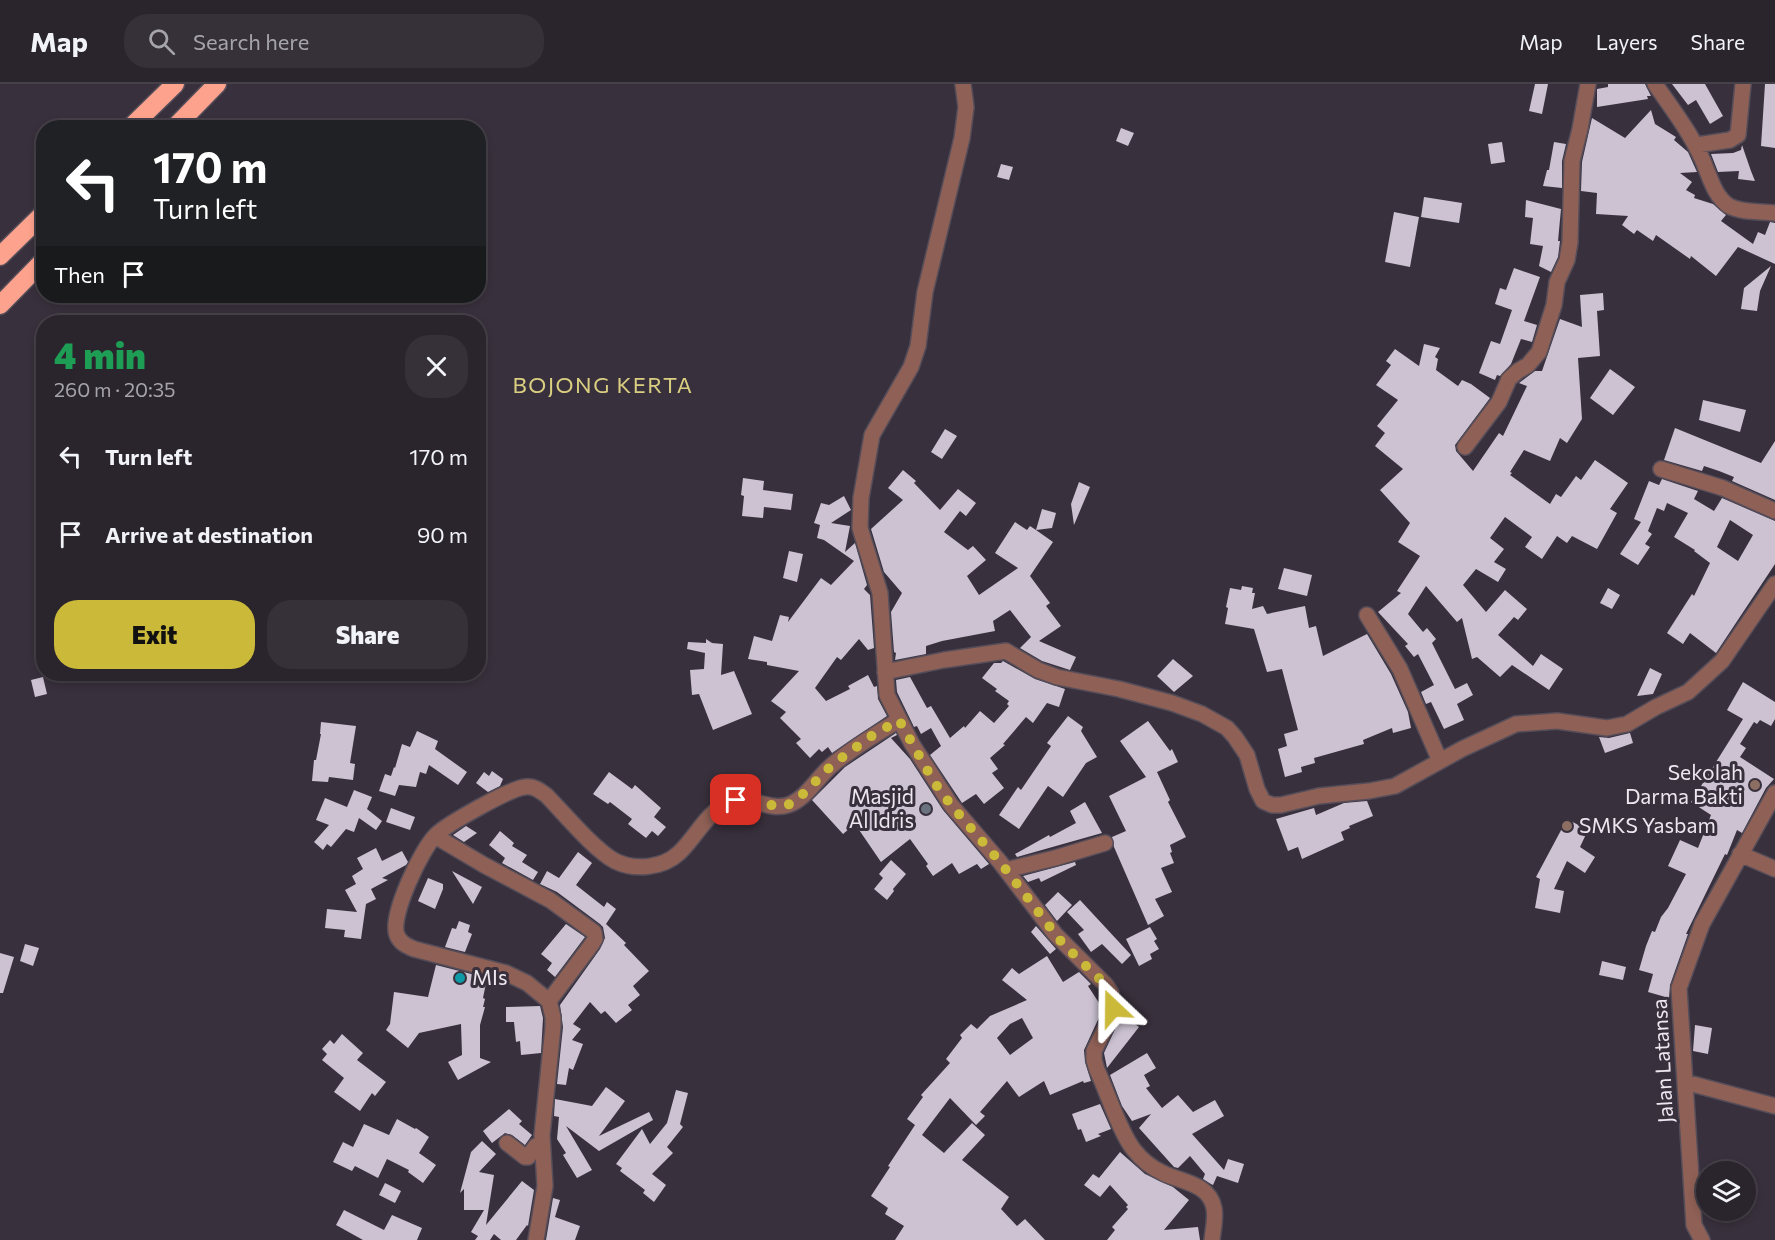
<!DOCTYPE html>
<meta charset="utf-8">
<style>
:root{--surface:#2a242d;--page:#363039;--text:#f1f3f6;--muted:#a5a4aa;--line:#464149;--accent:#cbb939}
body{margin:0;font-family:Commissioner,sans-serif;background:var(--page);color:var(--text);height:100vh;display:flex;flex-direction:column;font-size:22px;white-space:nowrap}
*{box-sizing:border-box;margin:0}
p{font-size:20px;color:var(--muted)}
.icon{flex:none;width:33px;height:33px;fill:none;stroke:currentColor;stroke-width:2;stroke-linecap:round;stroke-linejoin:round}
.map{position:relative;flex:1;overflow:hidden}
.side{position:absolute;left:36px;top:231px;width:450px;height:366px;display:flex;flex-direction:column;background:var(--surface);border-radius:24px;box-shadow:0 3px 9px #0003,0 0 0 2px var(--line)}
.side>*{flex:none}
.hud{position:absolute;left:36px;top:36px;width:450px;height:183px;border-radius:24px;box-shadow:0 3px 9px #0003,0 0 0 2px var(--line);background:#202124;color:#fff;overflow:hidden}
.tools{position:absolute;left:1696px;top:1077px;display:grid;gap:12px}
.tools a{display:grid;place-items:center;width:60px;height:60px;border-radius:50%;background:var(--surface);box-shadow:0 3px 9px #0003,0 0 0 2px var(--line);font-size:30px}
.pin{position:absolute;display:grid;place-items:center;width:51px;height:51px;color:#fff;margin:-26px;border-radius:12px;box-shadow:0 3px 9px #0006}
.me{position:absolute;width:66px;margin:-33px;rotate:337deg;stroke-linejoin:round;filter:drop-shadow(0 0 4px #0008)}
.turn{display:flex;align-items:center;gap:21px;height:126px;padding:0 18px;font-size:27px}
.turn .icon{width:78px;height:78px;stroke-width:2.5}
.turn b{display:block;font-size:42px;line-height:51px}
.then{display:flex;align-items:center;height:57px;padding:0 18px;background:#0003;gap:12px;font-size:22px}
.round{display:grid;place-items:center;flex:none;width:63px;height:63px;border-radius:24px;background:var(--page)}
.head{display:flex;align-items:center;justify-content:space-between;height:102px;padding:0 18px}
h1{font-size:36px;font-weight:800;line-height:45px;color:#1e9e55}
.button{display:flex;gap:12px;margin-top:auto;padding:12px 18px}
.button a{flex:1;height:69px;border-radius:24px;background:var(--accent);color:#111;font-size:24px;font-weight:800;line-height:69px;text-align:center}
.button a+a{background:var(--page);color:var(--text)}
ul{padding:0;list-style:none}
li{display:flex;align-items:center;gap:18px;height:78px;padding:0 18px}
li div{flex:1}
li b{display:block;font-size:22px}
li em{font-style:normal}
header{display:flex;align-items:center;gap:36px;box-sizing:border-box;height:84px;padding:0 30px;background:var(--surface);border-bottom:2px solid var(--line)}
header strong{font-size:28px}
nav{display:flex;gap:33px;margin-inline-start:auto;font-size:21px}
.search{width:420px;height:54px;background:var(--page);display:flex;align-items:center;gap:15px;box-sizing:border-box;padding:0 21px;border-radius:24px;color:var(--muted);font-size:22px}
.map>svg:first-child{display:block}
.building{fill:#ccc2d2;fill-rule:evenodd}
.lines{fill:none;stroke-linecap:round;stroke-linejoin:round}
.minor-casing{stroke:#554d59;stroke-width:18}
.motorway-casing{stroke:#554d59;stroke-width:21}
.minor{stroke:#8f6055;stroke-width:15}
.motorway{stroke:#fda28d;stroke-width:18}
.route{stroke:#cbb939;stroke-width:10;stroke-dasharray:0 18}
.education-dot{fill:#8d6e63;stroke:#38303c;stroke-width:2}
.worship-dot{fill:#6b7280;stroke:#38303c;stroke-width:2}
.culture-dot{fill:#0f9aa8;stroke:#38303c;stroke-width:2}
.labels{text-anchor:middle;stroke-width:6;stroke-linejoin:round;paint-order:stroke}
.poi-label{font-size:21px;fill:#ede7f0;stroke:#38303c;text-anchor:end}
.street-label{font-size:21px;fill:#ede7f0;stroke:#38303c}
.neighbourhood-label{font-size:22px;letter-spacing:1.5px;fill:#dacf81;stroke:#38303c}
</style>
<header>
<strong>Map</strong>
<div class="search"><svg class="icon" aria-label="search" viewBox="0 0 24 24"><circle cx="10" cy="10" r="6"/><path d="M15 15l6 6"/></svg>Search here</div>
<nav><a>Map</a><a>Layers</a><a>Share</a></nav>
</header>
<div class="map">
<svg width="1775" height="1156" viewBox="0 0 1775 1156">
<rect width="100%" height="100%" fill="#38303c"/>
<!-- building -->
<path class="building" d="M1535 0H1548L1542 30 1529 27Z
M1608 0H1645L1651 12H1647L1648 15 1597 23V5L1608 3Z
M1672 0H1705L1723 32 1710 40 1696 16 1688 21Z
M1765 0H1775V64L1761 62Z
M1651 26 1655 40 1676 53 1674 56 1688 68 1697 88 1680 89 1692 98 1686 106 1695 111 1694 114 1713 120 1726 131 1721 137 1753 160 1758 148 1765 151 1770 138 1775 139V180L1738 163 1716 192 1691 172 1690 175 1656 151 1653 157 1637 146 1634 150 1622 141 1628 132 1596 130 1597 109 1581 107 1582 78 1592 34 1625 54Z
M1121 44 1134 49 1128 62 1116 57Z
M1502 58 1505 78 1491 80 1488 60Z
M1554 58 1566 60 1562 77V104L1543 102 1547 86H1549Z
M1742 61 1751 87 1755 97 1738 95 1739 87 1718 88 1711 70 1733 69 1741 66Z
M1001 80 1013 83 1009 96 997 93Z
M1424 113 1462 119 1459 139 1421 133Z
M1526 116 1561 125 1558 157H1560L1558 173 1551 188 1539 182 1543 162 1530 160 1533 134 1525 133Z
M1394 128 1419 133 1410 183 1385 178Z
M1771 182 1760 207 1757 227 1741 225 1744 204Z
M1514 184 1540 193 1524 237 1537 241 1532 258 1521 255 1511 280 1500 292 1497 291 1495 296 1479 289 1491 257 1500 260 1512 226 1495 220 1500 204 1506 206Z
M1603 209 1604 226 1597 227 1600 272 1578 274 1582 335 1567 359 1560 354 1550 377 1524 366 1510 388 1512 389 1510 391 1550 420 1556 410 1561 413 1576 392 1581 396 1595 376 1628 399 1610 425 1617 429 1597 465 1572 452 1567 459 1557 452 1542 475 1525 463 1532 453 1505 433 1490 454 1504 465 1494 478 1506 485 1498 498 1476 485 1463 501 1486 528 1505 506 1527 525 1518 536 1514 533 1498 551 1533 582 1541 570 1563 585 1549 606 1512 581 1500 593 1477 573 1472 575 1462 534 1457 538 1426 502 1408 530 1423 548 1427 544 1436 555 1432 559 1455 605 1467 599 1473 611 1457 620 1464 636 1444 645 1431 618 1426 620 1421 608 1434 601 1418 570 1414 573 1405 562 1408 560 1378 528 1401 509 1397 507 1420 472 1398 458 1410 439 1380 406 1403 385 1375 362 1385 349 1377 342 1398 316 1376 301 1391 281 1386 277 1395 265 1419 282 1424 260 1440 264 1435 273 1438 275 1436 286 1458 302 1462 296 1471 300 1490 314 1455 361 1456 367 1473 387 1499 349 1503 352 1527 302 1519 299 1535 287H1542L1560 235 1582 243 1580 211Z
M1610 285 1635 303 1613 331 1590 314Z
M1703 316 1746 326 1740 348 1699 336Z
M1675 344 1761 379 1775 357V416L1732 397 1734 393 1719 387 1704 382 1702 387 1664 376Z
M945 345 957 352 942 375 931 368Z
M903 386 916 397 914 399 940 426 958 405 976 419 966 432 960 427 944 448 968 466 973 462 986 476 967 492 979 511 1018 484 995 469 1015 438 1027 446 1030 442 1036 446 1042 425 1056 429 1052 444 1036 446 1053 458 1030 492 1050 519 1046 522 1061 542 1039 557 1076 573 1070 586 1042 577 1020 564 1031 553 1010 526 993 537 995 547 942 557 926 562V570L895 576 896 569 894 568 891 528 902 509 884 488 871 445 903 416 888 404Z
M743 394 764 397 763 406 793 410 791 426 764 423 763 434 742 432 744 412 741 411Z
M1662 395 1698 407 1694 415 1714 427 1722 414 1775 437V480L1716 569 1690 549 1683 560 1667 549 1692 510 1694 512 1710 479 1694 467 1695 466 1674 453 1688 429 1667 419 1664 427 1657 424 1648 447 1652 450 1645 460 1650 463 1638 481 1620 470 1641 438 1634 435 1649 397 1659 401ZM1730 436 1753 451 1738 477 1717 463Z
M1079 398 1090 403 1074 441 1071 420Z
M844 412 851 426 831 439 850 442 845 468 855 459 867 501 864 505 870 511 874 564 868 566 859 555 841 576 837 573 815 604 826 617 850 605 848 602 868 591 874 603 877 602 878 615 887 632 832 669 828 663 822 668 819 665 810 674 796 659 801 655 780 634 786 628 771 617 799 587 767 581V578L748 575 754 552 772 557 780 531 789 533 788 538 821 494 831 501 854 477 824 456 817 454 820 441 814 439 821 419 829 421Z
M789 467 803 470 797 498 783 494Z
M1284 484 1312 491 1307 512 1278 505Z
M1242 502 1253 504 1252 509H1255L1252 525 1263 522 1267 530 1305 522 1309 544 1316 542 1323 572 1367 550 1391 590 1408 628 1411 644 1393 649 1392 644 1363 656 1364 660 1314 674 1315 679 1301 683 1302 688 1285 693 1278 665 1287 662 1284 650 1298 646 1282 585 1267 588 1254 545 1225 540 1228 524 1226 523 1230 504 1241 506Z
M1608 504 1620 511 1612 525 1600 519Z
M706 555 712 559 723 560 721 591 734 587 752 630 713 646 699 610 692 611 690 586 704 585 705 569 687 565 688 558 706 559Z
M1173 575 1193 592 1174 608 1157 592Z
M1003 577 1035 595 1065 605 1059 623 1047 619 1033 639 1026 633 1003 660 1005 661 990 674 998 685 992 689 1004 704 984 720 976 710 962 719 930 671 941 662 931 644 921 650 917 642 914 643 897 608 896 596 910 593 927 624 931 622 950 654 964 642 965 644 980 627 994 639 1009 622 1007 620 1009 617 995 607 997 605 982 594 994 579H1001Z
M1650 584 1662 590 1653 610 1637 612Z
M43 593 47 610 35 613 31 596Z
M1743 598 1775 618V635L1771 642 1760 636 1757 640 1754 638 1740 660 1746 664 1740 673 1774 695 1766 704 1742 749 1737 746 1727 771 1725 770 1704 813 1686 850H1688L1670 901 1669 914 1648 908 1653 890 1639 886 1646 862 1652 847 1655 848 1661 833 1668 824 1686 790 1668 782 1680 756 1698 764 1711 731 1691 718 1743 635 1727 626Z
M1068 632 1083 643 1081 647 1097 673 1086 679 1063 713 1048 702 1019 745 999 731 1018 703 1021 706 1051 662 1047 659Z
M1148 637 1170 667 1172 665 1178 678 1157 688 1170 716 1168 718 1186 753 1170 761 1172 768 1170 769 1174 779 1161 784 1172 808 1155 815 1164 832 1148 841 1114 763 1112 753 1126 747 1109 712 1146 693 1120 657Z
M321 638 356 642 350 679 355 680 353 696 329 693 328 698 312 697 314 676H316L321 650H320Z
M417 647 438 657 435 665 467 688 458 701 429 681 426 690 420 688 416 703 399 701 395 712 379 707 385 690 391 692 394 683 395 684 402 660 410 663Z
M896 649 897 651 891 654 910 675 943 726 989 780 981 785 977 780 959 790 952 779 933 792 926 782 928 780 910 755 881 778 855 740 843 750 812 716 845 683Z
M1630 649 1633 659 1605 669 1599 653 1609 654Z
M492 687 503 695 500 702 488 708 476 699 484 688 489 692Z
M609 688 632 705 635 701 661 724 654 733 666 743 658 752 652 747 646 754 628 740 632 735 610 718 608 720 593 710Z
M354 706 372 713 367 725 382 737 376 746 359 734 354 748 346 745 331 763 327 760 323 766 314 758 329 741 316 736 325 714 347 723Z
M1367 717 1373 732 1349 742 1350 744 1341 748 1344 756 1302 775 1298 763 1288 767 1276 735 1314 724 1316 731 1344 719Z
M1085 718 1102 749 1017 773 1015 770 1049 751 1050 753 1076 739 1070 727Z
M391 724 415 733 410 746 386 738Z
M1567 735 1588 746 1580 763 1595 773 1585 789 1567 777 1554 805 1564 807 1560 829 1535 824 1540 795 1536 793Z
M466 742 477 749 464 758 453 751Z
M500 747 514 759 512 762 527 771 522 778 538 788 533 796 502 779 505 774 489 761Z
M376 764 382 777 402 767 408 778 406 781 382 794 388 796 371 805 376 815 366 820 361 855 344 853 345 846 325 844 327 825 357 828 345 806 356 800 352 792 363 785 357 774Z
M578 768 592 779 576 801 604 823 607 818 616 825 606 840 626 859 624 861 649 887 633 902 640 911 628 921 632 926 616 939 605 927 601 930 590 918 573 940 581 945 572 956 583 960 573 986 569 984 566 1001 557 1000 563 943 560 921 600 865 605 854 603 843 600 840 557 808 540 800 547 787 559 794Z
M891 776 906 790 893 805 894 807 887 816 874 805 883 794 879 790Z
M1075 778 1076 781 1041 798 1039 794 1028 798 1023 792Z
M452 787 482 803 473 820Z
M428 794 443 800V805L435 825 418 817Z
M1058 808 1072 821 1057 837 1045 821Z
M1080 816 1131 871 1122 880 1102 860 1091 868 1078 850 1084 846 1067 828Z
M459 837 470 841 468 848 472 850 465 868 445 863 452 844 456 845Z
M566 840 585 853 555 893 547 886 552 879 541 870Z
M1036 842 1056 865 1050 870 1031 848Z
M1150 843 1157 855 1154 857 1159 865 1150 870 1152 875 1139 882 1126 855Z
M25 860 39 864 33 882 20 877Z
M0 869 14 873 3 909H0Z
M1047 872 1063 898 1079 888 1091 900 1088 902 1103 925 1084 966 1085 978 1091 997 1084 999 1083 997 1050 1011 1044 997 1019 1013 1007 997 980 1028 985 1032 976 1041 950 1014 922 1051 944 1069 972 1039 985 1051 962 1076 1009 1113 1001 1125 1017 1142 1025 1135 1045 1156H895L904 1142 885 1130 888 1124 871 1112 890 1083 888 1082 915 1041 907 1035 923 1013 921 1011 950 979 946 975 962 954 960 951 971 940 977 945 990 932 1027 916 1002 896 1012 884 1019 890ZM1022 934 1033 954 1010 971 997 954 1010 940Z
M1602 877 1626 883 1623 896 1599 891Z
M436 881 487 894 483 914 485 915 483 923H485L480 941V974L491 978 458 996 448 978 462 971 461 940 419 949 408 964 386 946 390 940 394 908 428 913Z
M540 922 543 934 541 969 521 971 520 957 516 958 514 938H506V923Z
M1122 930 1139 943 1107 984 1104 969Z
M1695 941 1712 944 1708 970 1693 967Z
M342 950 363 969 357 976 386 998 375 1012 372 1009 360 1027 334 1008 344 994 322 976 327 970 322 965 330 956 334 960Z
M1147 969 1156 984 1144 991 1150 1002 1146 1004 1162 1024 1178 1011 1193 1028 1215 1016 1224 1032 1192 1050 1224 1086 1228 1075 1244 1080 1238 1099 1217 1092 1213 1101 1211 1100 1203 1095 1205 1090 1190 1072 1178 1084 1174 1083 1139 1044 1151 1030 1132 1037 1122 1022 1110 991Z
M606 1003 625 1017 599 1052 649 1028 653 1036 599 1067 566 1042 592 1086 577 1094 563 1071 566 1069 557 1055 559 1033 554 1032 555 1015 592 1022Z
M676 1006 688 1009 680 1040 683 1043 667 1063 673 1069 652 1090 666 1101 654 1118 643 1109 645 1106 620 1087 622 1084 616 1080 642 1045 650 1060 667 1039Z
M1100 1020 1111 1045 1098 1050 1101 1052 1086 1058 1081 1045 1078 1046 1072 1030Z
M509 1025 522 1037 519 1040 532 1051 525 1061 512 1051 505 1049 492 1059 483 1047Z
M397 1035 415 1045 416 1044 429 1053 419 1069 436 1081 423 1099 408 1088 409 1086 387 1075 378 1094 355 1082 352 1087 333 1078 343 1058 353 1063 364 1040 389 1051Z
M482 1057 496 1070 479 1088 494 1091 486 1141 522 1097 534 1106 528 1142 527 1141 516 1156H501L494 1150 490 1156H475L478 1152 471 1148 484 1126H464V1105L460 1109 471 1068Z
M1120 1068 1145 1090 1173 1103 1189 1116 1164 1146 1198 1143 1200 1156H1107L1115 1146 1112 1143 1128 1125 1126 1123 1128 1121 1110 1101 1100 1113 1084 1101 1093 1090 1099 1094Z
M385 1099 401 1107 395 1119 379 1111Z
M553 1114 560 1116 555 1133 580 1142 575 1156H546Z
M344 1126 384 1146 392 1131 422 1144 417 1156H363L336 1141Z"/>
<g class="lines">
<defs>
<path id="minor" d="M963 0 966 23 962 54 925 208 918 262 911 283 872 351 861 414 860 444 880 509 887 611 912 660 951 721 1000 778 1055 850 1106 901 1111 909 1113 929 1094 967V976L1097 986C1107 1007 1120 1049 1134 1066 1141 1075 1152 1084 1163 1089 1181 1098 1209 1099 1214 1124 1216 1134 1213 1146 1212 1156
M1655 0C1675 29 1695 54 1707 87 1712 100 1717 114 1729 122 1742 129 1761 127 1775 129
M1697 61 1730 56 1738 51 1743 0
M1465 363 1499 318 1509 295 1518 287 1528 281 1539 268 1554 221 1557 198 1567 176 1570 158 1572 77 1580 45 1588 0
M1661 385 1723 404 1775 427
M1367 531 1400 585 1440 677
M885 588 944 576 1006 567 1038 586 1057 593 1119 605 1172 619 1202 630 1227 644 1235 653 1247 671 1257 705 1263 717 1272 721H1281L1319 712 1369 707 1395 702 1462 665 1516 640 1557 637 1607 644 1627 640 1656 623 1688 608 1699 598 1722 577 1775 500
M435 752 484 781 550 816 594 848 595 855 592 860 549 917
M1740 770 1775 785
M1006 786 1055 774 1105 759
M1685 998 1775 1022
M507 1059 525 1073H528L536 1062H542
M536 1156 545 1102 542 1051 553 943V933L549 917 527 899 506 889 414 865C407 862 400 859 397 851 389 833 422 764 436 751 447 740 511 704 525 703 534 702 539 706 546 711 563 728 594 766 615 777 635 787 663 784 679 769 695 754 706 730 726 720 749 708 767 728 788 721 806 715 817 694 831 682 852 664 876 650 899 636
M1702 1156 1694 1141 1679 904 1702 840 1775 709"/>
<path id="motorway" d="M130 44 175 0
M174 44 217 0
M0 172 44 129
M0 221 44 176"/>
</defs>
<!-- minor casing -->
<use href="#minor" class="minor-casing"/>
<!-- motorway casing -->
<use href="#motorway" class="motorway-casing"/>
<!-- minor -->
<use href="#minor" class="minor"/>
<!-- motorway -->
<use href="#motorway" class="motorway"/>
</g>
<g class="lines">
<!-- route -->
<path class="route" d="M736 716 755 717 779 723 794 719 832 681 870 653 899 636 934 698 951 721 1000 778 1063 860 1106 901 1112 914 1113 924"/>
</g>
<!-- markers -->
<g class="education-dot">
<circle cx="1755" cy="701" r="6"/>
<circle cx="1567" cy="742" r="6"/>
</g>
<circle class="worship-dot" cx="926" cy="725" r="6"/>
<circle class="culture-dot" cx="460" cy="894" r="6"/>
<g class="labels">
<!-- poi labels -->
<g class="poi-label">
<text x="1743" y="696">Sekolah<tspan x="1743" dy="24">Darma Bakti</tspan></text>
<text x="914" y="720">Masjid<tspan x="914" dy="24">Al Idris</tspan></text>
<text x="1579" y="749" text-anchor="start">SMKS Yasbam</text>
<text x="472" y="901" text-anchor="start">MIs</text>
</g>
<!-- street labels -->
<g class="street-label">
<text transform="translate(1663 977) rotate(-93)" y="7">Jalan Latansa</text>
</g>
<!-- neighbourhood labels -->
<g class="neighbourhood-label">
<text x="603" y="309">BOJONG KERTA</text>
</g>
</g>
</svg>
<div class="tools">
<a><svg class="icon" aria-label="layers" viewBox="0 0 24 24"><path d="M12 4l9 5-9 5-9-5zM3 14l9 5 9-5"/></svg></a>
</div>
<div class="pin" style="left:736px;top:716px;background:#d93025"><svg class="icon" aria-label="arrive" viewBox="0 0 24 24"><path d="M6 21V4h12l-3 4 3 4H6"/></svg></div>
<svg class="me" style="left:1113px;top:924px" viewBox="-20 -20 40 40"><path d="M0-17L14 15 0 8-14 15z" fill="#cbb939" stroke="#fff" stroke-width="4"/></svg>
<div class="hud">
<div class="turn"><svg class="icon" aria-label="left" viewBox="0 0 24 24"><path d="M17 20v-9H6M10 6l-5 5 5 5"/></svg><div><b>170 m</b>Turn left</div></div>
<div class="then">Then<svg class="icon" aria-label="arrive" viewBox="0 0 24 24"><path d="M6 21V4h12l-3 4 3 4H6"/></svg></div>
</div>
<section class="side">
<div class="head"><div><h1>4 min</h1><p>260 m · 20:35</p></div><a class="round"><svg class="icon" aria-label="close" viewBox="0 0 24 24"><path d="M6 6l12 12M18 6L6 18"/></svg></a></div>
<ul>
<li><svg class="icon" aria-label="left" viewBox="0 0 24 24"><path d="M17 20v-9H6M10 6l-5 5 5 5"/></svg><div><b>Turn left</b></div><em>170 m</em></li>
<li><svg class="icon" aria-label="arrive" viewBox="0 0 24 24"><path d="M6 21V4h12l-3 4 3 4H6"/></svg><div><b>Arrive at destination</b></div><em>90 m</em></li>
</ul>
<div class="button"><a>Exit</a><a>Share</a></div>
</section>
</div>
